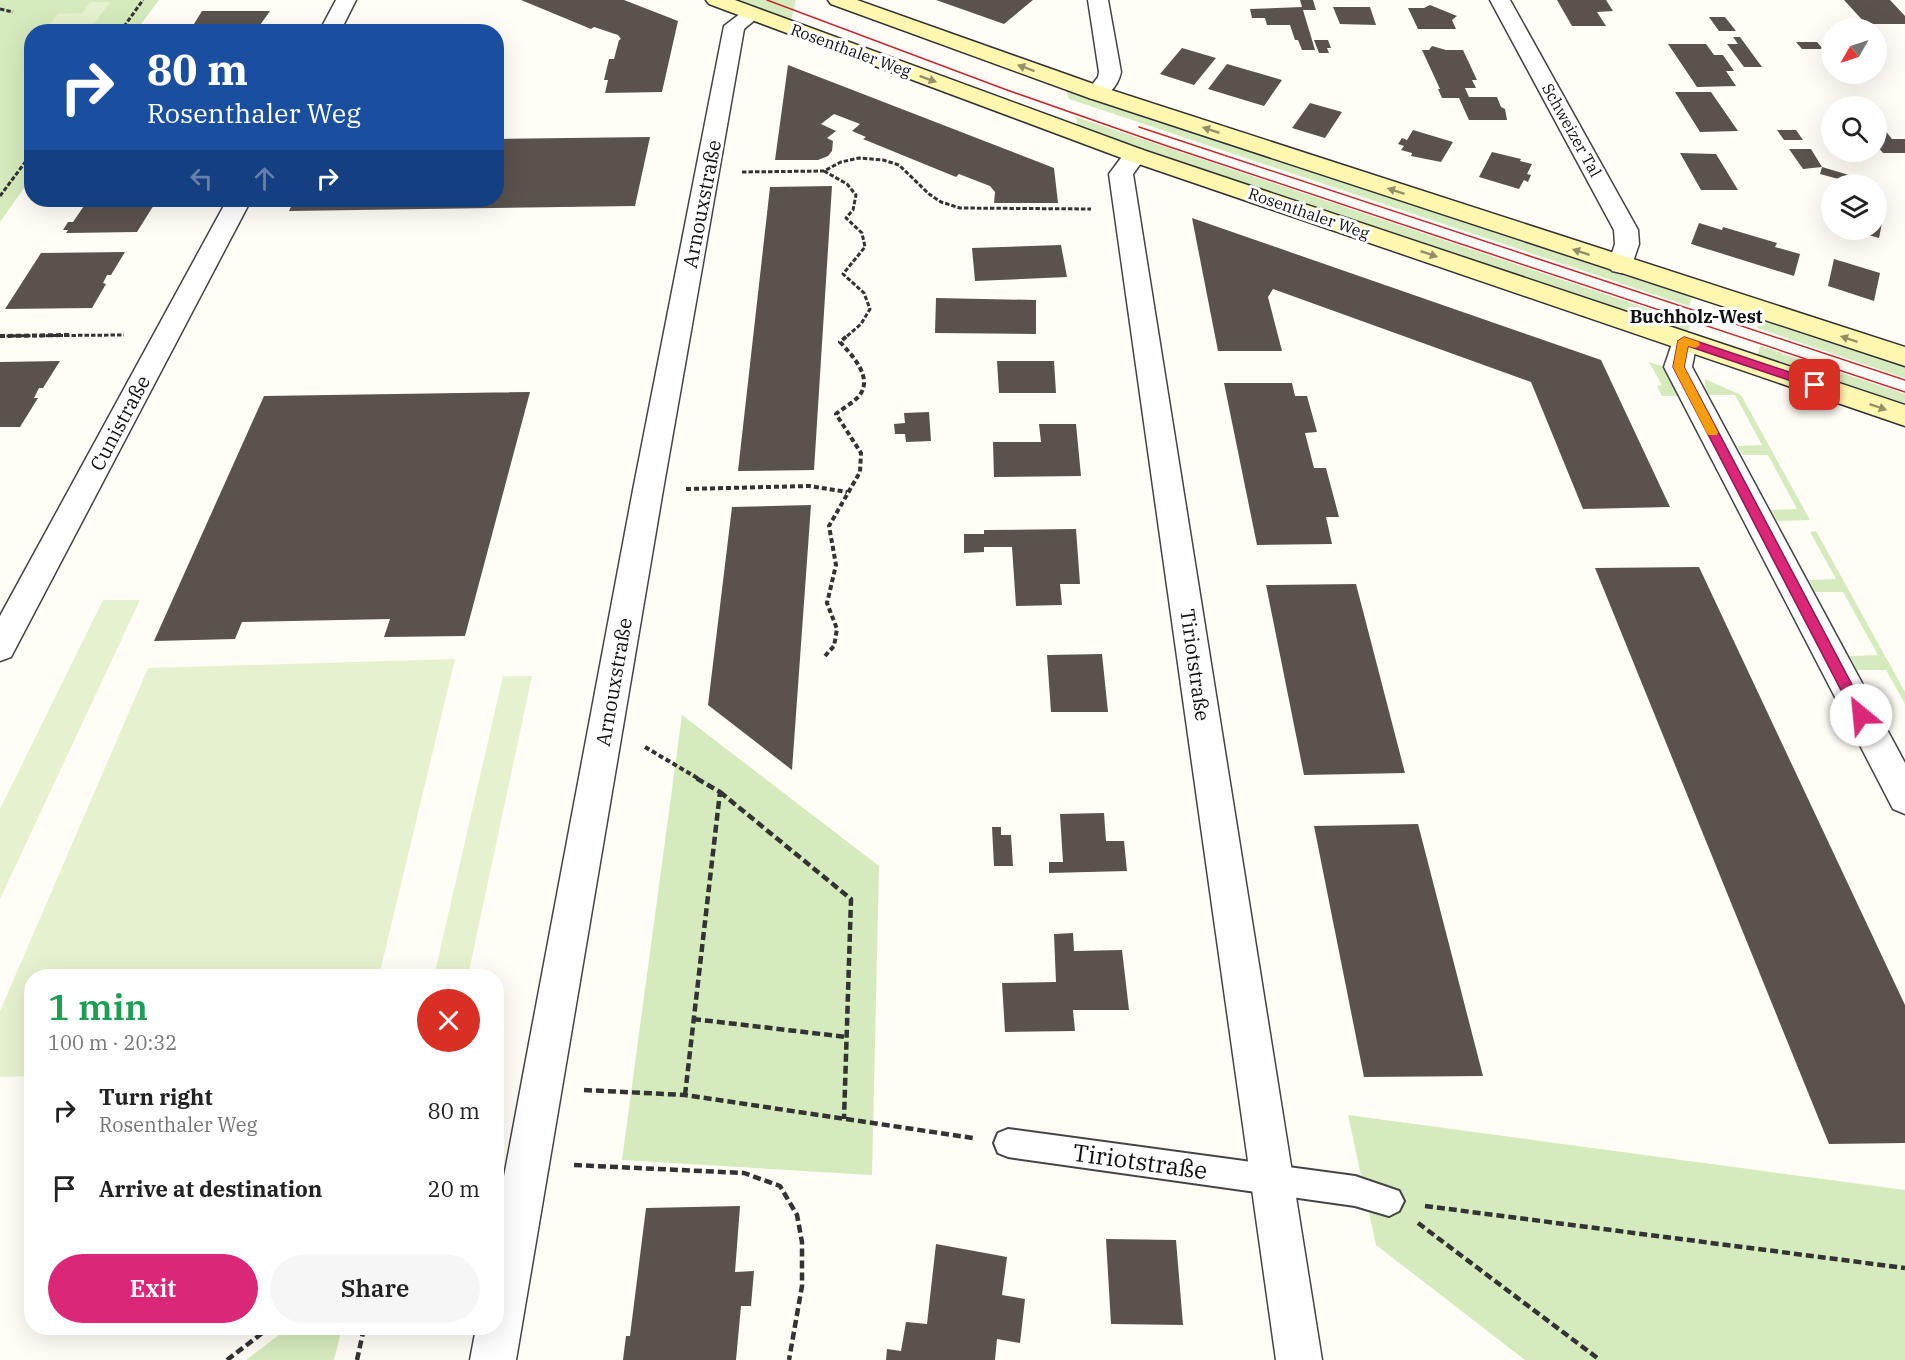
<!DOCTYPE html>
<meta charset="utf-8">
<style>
:root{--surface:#fff;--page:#f6f6f6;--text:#222;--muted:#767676;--accent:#db2777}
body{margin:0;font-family:"IBM Plex Serif",serif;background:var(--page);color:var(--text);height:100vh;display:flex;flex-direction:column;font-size:22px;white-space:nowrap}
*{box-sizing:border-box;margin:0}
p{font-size:20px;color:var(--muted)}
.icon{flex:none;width:33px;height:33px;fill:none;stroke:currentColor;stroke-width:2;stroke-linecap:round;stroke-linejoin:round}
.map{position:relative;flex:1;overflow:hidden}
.drawer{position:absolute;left:24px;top:969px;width:480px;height:366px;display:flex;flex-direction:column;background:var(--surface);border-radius:24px;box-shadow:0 6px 24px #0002}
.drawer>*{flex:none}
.guide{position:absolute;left:24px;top:24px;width:480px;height:183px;border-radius:24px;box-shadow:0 6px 24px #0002;background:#1a4fa0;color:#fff;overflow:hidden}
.needle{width:39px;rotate:231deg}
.fabs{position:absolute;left:1821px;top:18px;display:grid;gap:12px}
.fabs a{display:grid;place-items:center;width:66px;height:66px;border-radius:50%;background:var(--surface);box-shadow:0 6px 24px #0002;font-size:30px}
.pin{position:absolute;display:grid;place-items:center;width:51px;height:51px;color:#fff;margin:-26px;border-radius:12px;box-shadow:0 3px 9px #0006}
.me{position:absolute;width:66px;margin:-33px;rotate:332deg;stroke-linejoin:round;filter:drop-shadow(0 0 4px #0008)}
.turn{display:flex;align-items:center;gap:21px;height:126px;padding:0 24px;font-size:27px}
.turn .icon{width:78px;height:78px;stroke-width:2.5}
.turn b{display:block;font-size:42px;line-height:51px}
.lanes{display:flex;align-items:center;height:57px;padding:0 24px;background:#0003;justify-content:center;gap:30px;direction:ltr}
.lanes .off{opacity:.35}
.round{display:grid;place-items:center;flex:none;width:63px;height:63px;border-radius:32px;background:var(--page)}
.head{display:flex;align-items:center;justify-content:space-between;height:102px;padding:0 24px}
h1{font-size:36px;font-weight:600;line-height:45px;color:#1e9e55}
.primary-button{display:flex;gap:12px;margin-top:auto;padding:12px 24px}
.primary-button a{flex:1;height:69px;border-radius:36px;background:var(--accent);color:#fff;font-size:24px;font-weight:600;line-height:69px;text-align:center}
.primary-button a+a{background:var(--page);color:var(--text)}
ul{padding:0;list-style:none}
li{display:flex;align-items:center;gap:18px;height:78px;padding:0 24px}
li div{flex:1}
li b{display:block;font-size:22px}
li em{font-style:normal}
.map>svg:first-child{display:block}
.green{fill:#d5ebbd}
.pitch{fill:#e6f2cf}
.building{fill:#5a524d}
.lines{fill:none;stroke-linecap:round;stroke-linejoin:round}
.lane-casing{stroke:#444;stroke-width:4}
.street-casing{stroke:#444;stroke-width:3}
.secondary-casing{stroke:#333;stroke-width:3}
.path-far2{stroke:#333;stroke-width:3;stroke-dasharray:4.5 2;stroke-linecap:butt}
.path-far1{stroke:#333;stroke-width:4;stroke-dasharray:5 3;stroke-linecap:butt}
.path{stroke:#333;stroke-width:4.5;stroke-dasharray:8 4;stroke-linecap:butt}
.lane{fill:#fff;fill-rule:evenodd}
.street{fill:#fff;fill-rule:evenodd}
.secondary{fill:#fff6b0;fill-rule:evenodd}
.tram{stroke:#c4262e;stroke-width:1.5}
.oneway{fill:#948f68}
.route{fill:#db2777;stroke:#8e194d;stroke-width:1.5}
.slow{fill:#f59e0b}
.labels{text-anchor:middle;stroke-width:6;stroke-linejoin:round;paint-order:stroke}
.far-street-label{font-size:16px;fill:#111;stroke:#fff}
.far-quarter-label{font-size:18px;font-weight:bold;fill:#111;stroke:#fff}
.street-label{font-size:20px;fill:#111;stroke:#fff}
.near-street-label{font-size:24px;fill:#111;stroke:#fff}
</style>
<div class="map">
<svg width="1905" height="1360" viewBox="0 0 1905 1360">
<rect width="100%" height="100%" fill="#fffdf5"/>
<!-- green -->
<path class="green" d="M0 0H159L136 31 32 32 31 178 0 222Z
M735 0H796L791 21Z
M1066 90 1692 297 1689 306 1069 99Z
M1076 117 1691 323 1687 333 1078 129Z
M1760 319 1905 367V378L1757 328Z
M1760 346 1905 394V407L1757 357Z
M1649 362 1664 367 1678 396H1662L1657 386 1662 385Z
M1705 379 1741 395 1810 520 1777 521 1771 510 1797 509 1768 455H1743L1737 446 1762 445 1735 395H1709L1705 387Z
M1816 531 1905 692V704L1886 670H1857L1850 656 1878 655 1843 592H1815L1809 580 1836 579 1810 532Z
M682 715 879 866 872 1175 622 1160Z
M1348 1115 1905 1190V1360H1525L1376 1245Z
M288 1328H342L334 1360H246Z"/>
<!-- pitch -->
<path class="pitch" d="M90 2H110L89 31H62L65 26H48L58 14 82 13Z
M103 600H140L0 899V809Z
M455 659 379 976H32L31 1076 0 1077V1011L148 668Z
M503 676H532L469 971 478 972 477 976H425L426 973 435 972Z"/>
<!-- building -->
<path class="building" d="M521 0H624L678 21 662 92 605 93 608 80H604L609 59H614L619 40 621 39 618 35 594 27 591 29Z
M936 0H1033L1004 24Z
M1300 0H1313L1316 10H1303L1315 50H1302L1298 40H1295L1290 25H1267L1265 18H1252L1250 9 1302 7Z
M1557 0H1606L1613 11 1597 12 1606 26H1572Z
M1844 0H1890L1905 16V24H1866Z
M1430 5 1457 16 1452 20 1456 29H1418L1408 8H1424Z
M1333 7H1370L1376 25 1340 24Z
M202 11H270L255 32H189Z
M1709 17H1725L1736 31H1719Z
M1733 37H1740L1762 67H1744L1727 44H1738Z
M1314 40H1328L1331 48H1327L1329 53H1319Z
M1796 42H1817L1823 49H1802Z
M1668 44H1706L1714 55H1723L1734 71H1726L1736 86 1697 87Z
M1432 46 1446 50H1463L1477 80H1472L1476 88H1465L1469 97H1497L1501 107 1505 109 1507 120H1469L1459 98H1442L1438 89H1440L1422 50H1429Z
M1182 48 1216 58 1194 85 1160 74Z
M1227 64 1282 80 1264 106 1208 89Z
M788 65 1054 168 1058 203H994L995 192 990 186 959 174 956 177 863 139 866 137 852 131 860 124 834 114 821 124 836 131 827 138 833 141 832 151 828 156 818 160H775Z
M1675 92H1711L1738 131 1700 132Z
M1310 103 1342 112 1325 138 1292 128Z
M1876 124H1880L1892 139H1905V153H1883L1876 145Z
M1413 130 1453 142 1441 162 1411 156 1412 153 1401 150 1404 146 1398 144 1402 138 1407 140Z
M1777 130H1796L1803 140H1784Z
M650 137 635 206 289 211 294 200H496V139Z
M1789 149H1811L1822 167 1869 181 1868 184H1857L1820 174 1822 167 1803 169Z
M1492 152 1521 159 1520 161 1532 164 1527 174 1531 175 1528 182 1524 180 1519 189 1479 177Z
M1680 153 1716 154 1738 190H1701Z
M832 186 814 470 738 471 770 187Z
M88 200H157L137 232 66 233 68 230H63L68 222H73Z
M1876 210 1884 213 1879 238 1851 230H1876Z
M1192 218 1601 360 1670 507 1583 509 1531 382 1273 289 1268 297 1282 351H1218Z
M1699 223 1722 230 1723 227 1777 243 1775 247 1800 254 1794 276 1691 244Z
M1061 245 1067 277 975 281 972 248Z
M125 252 111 275H107L103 283 106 284 92 308 5 309 41 253Z
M1834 259 1880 273 1874 301 1828 286Z
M936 298 1036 300V334L935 333Z
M60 361 43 388H39L34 398H38L20 427H0V362Z
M997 361H1054L1056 393H999Z
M1224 383H1292L1295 396H1307L1317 432 1305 433 1314 468H1326L1339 517H1326L1332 544 1257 545Z
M530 392 465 636 384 637 390 619 242 622 235 639 154 641 264 396Z
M929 412 931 441 906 442 905 434H895L894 424 905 423 904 413Z
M1039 424H1076L1081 476 994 477 993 442H1041Z
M811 505 792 770 708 705 732 507Z
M1076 529 1080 584H1060L1062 605 1016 606 1012 547H984V552L964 553V534H984V530Z
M1699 567 1905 1005V1143L1829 1144 1595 568Z
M1356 584 1405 773 1304 775 1266 585Z
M1102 654 1108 712H1051L1047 655Z
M1104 813 1106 841H1124L1127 871 1049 873V862H1063L1060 814Z
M1418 824 1483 1076 1364 1077 1314 826Z
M992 827H1001V835H1011L1013 866H994Z
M1073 933 1074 951 1122 950 1129 1010H1073L1075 1031 1005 1032 1002 983 1056 982 1054 934Z
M740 1206 735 1272 754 1271 751 1306H741L736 1360H623L626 1336H630L646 1208Z
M1106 1239 1176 1240 1183 1325 1111 1324Z
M936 1244 1007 1257 1002 1295 1025 1299 1020 1343 997 1339 995 1360H886L887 1349 901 1351 906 1322 927 1324Z"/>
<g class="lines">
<defs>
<path id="lane" d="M1008 1129 1355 1176 1399 1191 1404 1201 1399 1211 1389 1216 1355 1206 1008 1157 998 1153 994 1143 998 1133Z"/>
<path id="street" d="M336 0H356L340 32H319Z
M1088 0H1108L1121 72C1118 87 1105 102 1089 98L1086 93 1098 77 1099 72Z
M1490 0H1510L1638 230 1639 244 1630 271 1621 273 1612 271 1608 265 1615 244 1614 230Z
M752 8 759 10 762 14 744 29 663 490 516 1360H470L476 1328H496V1219L633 490 724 26 745 10Z
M1135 148 1143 150 1147 155 1133 174 1322 1360H1276L1109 174 1127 150Z
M227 200H251L11 657 0 661V616Z
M1684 332 1693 335 1697 341 1692 367 1905 763V814L1893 809 1664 367 1675 335Z"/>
<path id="secondary" d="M706 0H735L1143 150 1905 405V426L1127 160 709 4Z
M828 0H857L1105 88 1905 347V366L1089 98 831 4Z"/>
</defs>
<!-- lane casing -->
<use href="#lane" class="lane-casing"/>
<!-- street casing -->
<use href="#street" class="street-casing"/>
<!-- secondary casing -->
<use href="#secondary" class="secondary-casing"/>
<!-- path-far2 -->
<path class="path-far2" d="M0 9 13 12
M120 32 143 0
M824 171 847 184 856 195 853 210 846 218 862 233 865 247 843 274 864 293 870 309 861 324 846 337
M742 172 824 171 841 162 859 158 883 160 899 165 929 194 941 202 960 208 1091 209
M0 196 32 153
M0 336 124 335"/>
<!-- path-far1 -->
<path class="path-far1" d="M0 336 69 335
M686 489 809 486 847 492
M825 656 834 646 837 629 827 603 836 565 829 526 860 472 861 453 836 414C843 408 853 403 859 396 874 378 852 355 840 342L848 335
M645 747 699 779"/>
<!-- path -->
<path class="path" d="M720 792 851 899 844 1119
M693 1019 847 1037
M584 1090 685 1095 973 1138
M685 1095 720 792 696 778
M574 1165 744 1173 780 1186 797 1215 802 1242V1286L789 1360
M1425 1206 1905 1268
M1418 1223 1600 1360
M227 1360 269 1328
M357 1360 364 1328"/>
<!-- lane -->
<use href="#lane" class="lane"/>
<!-- street -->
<use href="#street" class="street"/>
<!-- secondary -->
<use href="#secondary" class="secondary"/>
<!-- tram -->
<path class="tram" d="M767 0 1007 90 1167 146 1905 392
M1139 127 1905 380"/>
</g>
<!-- one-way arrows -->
<defs><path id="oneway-solid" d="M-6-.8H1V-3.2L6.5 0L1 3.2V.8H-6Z" transform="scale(1.5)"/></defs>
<g class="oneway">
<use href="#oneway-solid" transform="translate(1026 68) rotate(-160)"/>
<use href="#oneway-solid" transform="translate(928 79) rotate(20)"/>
<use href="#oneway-solid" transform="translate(1211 130) rotate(-162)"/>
<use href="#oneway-solid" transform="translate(1396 191) rotate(-162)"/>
<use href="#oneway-solid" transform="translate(1581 252) rotate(-162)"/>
<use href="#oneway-solid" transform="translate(1429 254) rotate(19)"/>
<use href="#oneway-solid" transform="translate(1849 339) rotate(-162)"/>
<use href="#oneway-solid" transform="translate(1878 407) rotate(19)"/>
</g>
<!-- route -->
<path class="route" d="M1684 337 1819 382 1821 385 1815 389 1688 346 1684 367 1866 711 1868 715 1866 719H1856L1673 367 1678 341Z"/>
<!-- slow -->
<path class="slow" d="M1684 337 1699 342 1700 345 1695 348 1688 346 1684 367 1718 432 1717 435H1708L1673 367 1678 341Z"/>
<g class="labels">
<!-- far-street labels -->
<g class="far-street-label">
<text transform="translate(851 50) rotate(20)" y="6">Rosenthaler Weg</text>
<text transform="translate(1572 130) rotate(61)" y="6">Schweizer Tal</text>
<text transform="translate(1309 213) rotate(19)" y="6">Rosenthaler Weg</text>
</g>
<!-- far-quarter labels -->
<g class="far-quarter-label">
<text x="1696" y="323">Buchholz-West</text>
</g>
<!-- street labels -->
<g class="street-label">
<text transform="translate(702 204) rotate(-79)" y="7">Arnouxstraße</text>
<text transform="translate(120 423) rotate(-62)" y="7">Cunistraße</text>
<text transform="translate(1195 665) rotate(82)" y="7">Tiriotstraße</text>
<text transform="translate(614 682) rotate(-80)" y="7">Arnouxstraße</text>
</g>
<!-- near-street labels -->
<g class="near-street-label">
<text transform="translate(1140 1162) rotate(8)" y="8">Tiriotstraße</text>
</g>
</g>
</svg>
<div class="fabs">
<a><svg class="needle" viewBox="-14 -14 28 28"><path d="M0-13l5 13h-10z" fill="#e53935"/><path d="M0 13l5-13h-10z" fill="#767676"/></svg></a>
<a><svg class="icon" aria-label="search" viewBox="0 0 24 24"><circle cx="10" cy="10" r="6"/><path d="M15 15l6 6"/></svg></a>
<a><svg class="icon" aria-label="layers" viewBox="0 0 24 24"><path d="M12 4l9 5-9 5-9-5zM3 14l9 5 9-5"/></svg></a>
</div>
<div class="pin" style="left:1815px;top:385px;background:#d93025"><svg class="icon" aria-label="arrive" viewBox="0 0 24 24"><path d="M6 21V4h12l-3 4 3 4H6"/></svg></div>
<svg class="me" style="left:1861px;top:715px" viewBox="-20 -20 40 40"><circle r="19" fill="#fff"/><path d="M0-13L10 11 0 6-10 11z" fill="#db2777"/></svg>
<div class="guide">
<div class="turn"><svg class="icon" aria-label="right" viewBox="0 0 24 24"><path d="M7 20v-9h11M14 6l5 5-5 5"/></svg><div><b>80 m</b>Rosenthaler Weg</div></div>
<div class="lanes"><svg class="icon off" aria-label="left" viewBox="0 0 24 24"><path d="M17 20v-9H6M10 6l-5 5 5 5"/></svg><svg class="icon off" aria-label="ahead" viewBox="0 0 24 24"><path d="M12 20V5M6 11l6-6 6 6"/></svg><svg class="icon" aria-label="right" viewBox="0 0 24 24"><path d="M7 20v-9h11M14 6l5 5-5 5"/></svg></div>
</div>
<section class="drawer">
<div class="head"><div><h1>1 min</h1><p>100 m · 20:32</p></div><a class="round" style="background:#d93025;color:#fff"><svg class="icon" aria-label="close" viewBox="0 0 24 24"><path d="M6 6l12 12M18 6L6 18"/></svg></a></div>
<ul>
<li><svg class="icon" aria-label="right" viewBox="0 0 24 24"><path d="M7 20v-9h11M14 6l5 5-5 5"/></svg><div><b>Turn right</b><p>Rosenthaler Weg</p></div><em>80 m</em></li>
<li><svg class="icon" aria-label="arrive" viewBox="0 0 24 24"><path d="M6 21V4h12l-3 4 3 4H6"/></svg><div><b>Arrive at destination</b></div><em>20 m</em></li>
</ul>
<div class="primary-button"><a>Exit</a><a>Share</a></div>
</section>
</div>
